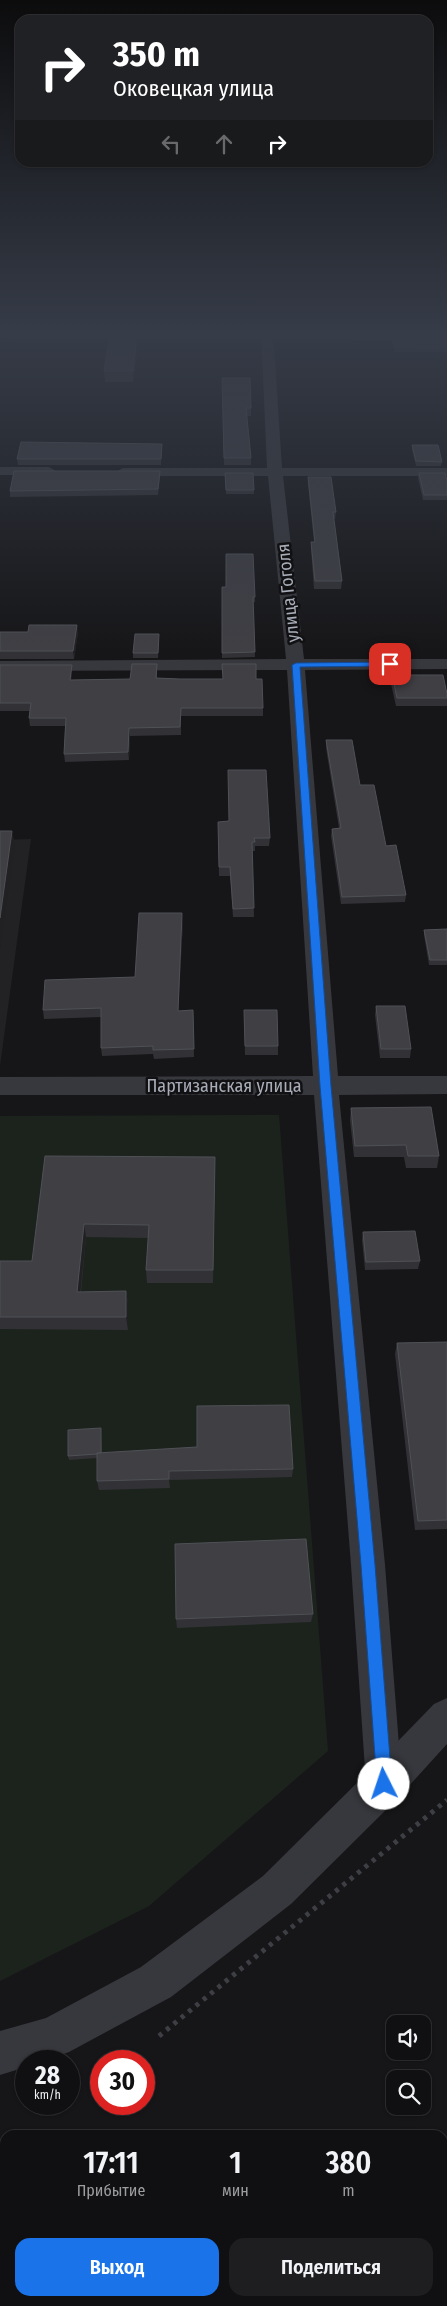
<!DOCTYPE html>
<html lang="ru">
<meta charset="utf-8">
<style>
:root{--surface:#101012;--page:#1e1e20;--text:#f1f3f6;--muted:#9c9d9f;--line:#303032;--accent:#1a73e8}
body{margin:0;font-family:"Fira Sans Condensed",sans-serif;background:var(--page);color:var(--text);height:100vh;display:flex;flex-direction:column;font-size:19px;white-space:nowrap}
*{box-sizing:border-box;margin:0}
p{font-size:16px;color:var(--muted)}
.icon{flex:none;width:28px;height:28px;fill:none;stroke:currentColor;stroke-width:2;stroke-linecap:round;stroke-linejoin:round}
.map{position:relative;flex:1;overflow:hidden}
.side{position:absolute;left:0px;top:2130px;width:448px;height:176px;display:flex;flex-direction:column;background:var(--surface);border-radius:15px 15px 0 0;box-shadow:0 1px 4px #0004,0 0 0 1px var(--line)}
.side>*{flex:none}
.banner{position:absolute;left:15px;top:15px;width:418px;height:152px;border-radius:15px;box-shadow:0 1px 4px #0004,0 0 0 1px var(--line);background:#202124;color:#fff;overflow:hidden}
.controls{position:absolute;left:386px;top:2015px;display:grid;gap:10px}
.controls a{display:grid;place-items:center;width:45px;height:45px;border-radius:10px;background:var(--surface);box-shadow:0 1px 4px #0004,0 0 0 1px var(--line);font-size:25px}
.speed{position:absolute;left:15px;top:2050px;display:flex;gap:10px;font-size:25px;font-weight:700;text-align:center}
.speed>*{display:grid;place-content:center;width:65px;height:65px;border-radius:50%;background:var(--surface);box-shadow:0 1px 4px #0004,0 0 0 1px var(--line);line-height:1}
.speed small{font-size:12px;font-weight:400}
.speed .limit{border:8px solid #d22;background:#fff;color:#111}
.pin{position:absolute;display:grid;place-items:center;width:42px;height:42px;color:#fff;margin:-21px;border-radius:10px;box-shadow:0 2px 8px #0006}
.me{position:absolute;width:55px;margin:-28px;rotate:356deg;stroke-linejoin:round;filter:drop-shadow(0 0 4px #0008)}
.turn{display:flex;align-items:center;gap:18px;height:105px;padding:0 15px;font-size:22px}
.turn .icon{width:65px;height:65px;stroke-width:2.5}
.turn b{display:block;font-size:35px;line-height:42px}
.lanes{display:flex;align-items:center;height:48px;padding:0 15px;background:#0003;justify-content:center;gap:25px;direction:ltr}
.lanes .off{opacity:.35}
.eta{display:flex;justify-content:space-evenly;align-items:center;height:85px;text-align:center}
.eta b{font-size:30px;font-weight:600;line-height:35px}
.action{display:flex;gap:10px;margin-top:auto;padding:10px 15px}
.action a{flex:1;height:58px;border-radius:15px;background:var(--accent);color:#fff;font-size:20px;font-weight:600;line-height:58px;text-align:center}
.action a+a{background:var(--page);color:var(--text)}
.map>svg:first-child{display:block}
.built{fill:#222225}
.green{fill:#1c231d}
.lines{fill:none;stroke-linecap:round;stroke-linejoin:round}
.path{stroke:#3d3f44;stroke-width:5;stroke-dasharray:4 5.5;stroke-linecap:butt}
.minor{fill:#37383d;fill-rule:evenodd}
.tertiary{fill:#37383d;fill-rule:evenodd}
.secondary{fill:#45474d;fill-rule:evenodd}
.wall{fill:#323236}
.shaded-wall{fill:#212124}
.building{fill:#3f3f44;stroke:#4f5156}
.route{fill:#1a73e8;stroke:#114b97}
.labels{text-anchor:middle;stroke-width:5;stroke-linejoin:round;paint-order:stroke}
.street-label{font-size:18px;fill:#a8adb8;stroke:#111113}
</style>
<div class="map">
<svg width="447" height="2306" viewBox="0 0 447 2306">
<rect width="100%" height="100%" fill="#161618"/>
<!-- built -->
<path class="built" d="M31 839 0 1066V840Z"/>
<!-- green -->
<path class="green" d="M279 1115 328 1751 149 1906 0 1981V1116Z"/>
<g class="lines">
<!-- path -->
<path class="path" d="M159 2036 447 1800"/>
<!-- minor -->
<path class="minor" d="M261 330H273L282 468H447V476H283L304 659H447V669L305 670 338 1076H447V1094L339 1095 385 1565 402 1784 397 1797 384 1802 371 1797 366 1784 351 1565 314 1095H0V1077L313 1076 287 670 0 671V661L286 659 268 476H123L116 472 123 468H267Z
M0 467H49L56 471 49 475H0Z"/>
<!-- tertiary -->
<path class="tertiary" d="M447 1698V1744L398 1798 291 1904 171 1997 69 2052 45 2061H26V2067L0 2075V2031L46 2018 141 1967 263 1876 370 1770 434 1704Z"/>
<!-- secondary -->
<path class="secondary" d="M0 330 447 332V340L0 338Z"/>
</g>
<!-- wall -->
<path class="wall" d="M393 337 447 338V352H395L392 342Z
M138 344 133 382H105L104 371Z
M222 378 251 408V416H247L251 458V465H224Z
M162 444 161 465H18L17 459Z
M412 445 442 462 441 466H416L412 450Z
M225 473 254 490V494H226Z
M419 473 447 480V500H423L418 478Z
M160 477 158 495 10 497V491Z
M308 477 336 512 335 519H334L342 581 341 589H314L311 549V542H314L308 484Z
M222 587H226L255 597V602H253L255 657 222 658Z
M0 632H78L74 659H0Z
M159 639 158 658H133V653Z
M0 665H72V673L71 680 130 679 157 672V678L180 679H256L263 708V716H181V735L130 736 129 760 65 762 64 754 65 726H30L29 718 30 711H0Z
M392 675 447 694V706H396L391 684Z
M326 740 360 785 406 895 405 902 341 904 331 836 332 829 339 828 326 748Z
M218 822 270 838 269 846H255V851H252L254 917H233L230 876H219Z
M183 922 178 1011 193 1010 194 1057 154 1059 153 1054 102 1056 101 1048V1017L44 1019 43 1010 135 977Z
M447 929V965H429L424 935V930Z
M376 1006 411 1049 410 1058H380L375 1015Z
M244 1010 278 1046V1055H245Z
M351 1108 439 1156 437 1168H406L404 1157H354L350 1120Z
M45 1156 215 1170 213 1283H147L146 1270 148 1238 86 1237 81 1292 126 1291 128 1304V1330L0 1329V1261H32Z
M363 1232 420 1261 418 1269 365 1270 362 1240Z
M447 1342V1529L415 1530 395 1354 397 1343Z
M101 1428 102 1453 293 1469 292 1477 169 1480 170 1488 99 1490 97 1481V1458L69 1460 68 1456Z
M313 1614 311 1622 177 1628 176 1619Z"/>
<!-- shaded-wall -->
<path class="shaded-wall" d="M137 334 138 344 133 382V371Z
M77 625 78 632 74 659 73 651Z
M72 665V673L70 688V680Z
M129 728 130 736 129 760 128 752Z
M12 831 15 845 0 949V918Z
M182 913 183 922 178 1020V1011Z
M84 1224 86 1237 79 1305 77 1292Z
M126 1291 128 1304V1330L126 1317Z"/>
<!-- building -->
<path class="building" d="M110 334H137L133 371H104Z
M393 337 447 338V348L395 347Z
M222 378H250L251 408H246L251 458H224Z
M21 442 162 444 161 459H17Z
M412 445H438L442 462 416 461Z
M14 471H160L158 489 10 491Z
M225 473H253L254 490H226Z
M419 473H445L447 480V495H424Z
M308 477H331L336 512H333L342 581H315L311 542H315Z
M226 554H253L255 597H253L255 652 222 653V587H226Z
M29 625H77L73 651H0V632H28Z
M135 634H159L158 653H133Z
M132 664H157L156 678 180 679H223L222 664H256V679H262L263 708H181L180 727 129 728 128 752 64 754 66 718H29L31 703H0V665H72L70 680 130 679Z
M392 675H443L447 694V698H397Z
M326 740H352L360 785H374L386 846 396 845 406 895 342 897 332 829 341 828Z
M228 770H266L270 838H254L255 842H252L254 908 233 909 230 867H219L218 822 229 821Z
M0 831H12L0 918Z
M139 913H182L178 1011 193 1010 194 1049 153 1050V1046L101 1048V1008L43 1010 45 980 135 977Z
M447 929V960H430L424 930Z
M376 1006H405L411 1049H381Z
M244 1010H277L278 1046H245Z
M431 1107 439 1156H408L406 1145 355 1146 351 1108Z
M45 1156 215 1157 213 1270H146L149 1225 84 1224 77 1292 126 1291V1317H0V1261H32Z
M415 1231 420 1261 366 1262 363 1232Z
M447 1342V1520L418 1521 397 1343Z
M289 1405 293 1469 169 1471V1479L97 1481V1453L197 1447V1406Z
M101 1428V1453H97V1454L68 1456V1430Z
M306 1539 313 1614 176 1619 175 1544Z"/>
<!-- sky -->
<linearGradient id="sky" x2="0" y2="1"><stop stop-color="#0c0c0d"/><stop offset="0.51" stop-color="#363c48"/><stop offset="1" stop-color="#363c48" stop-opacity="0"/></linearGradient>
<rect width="447" height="653" fill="url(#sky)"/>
<!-- route -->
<path class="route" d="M390 662 394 664 393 666 300 667 331 1086 375 1565 392 1784 390 1790 384 1792 379 1790 377 1784 361 1565 320 1086 292 665 296 663Z"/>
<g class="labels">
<!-- street labels -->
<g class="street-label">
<text transform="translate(288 593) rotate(-96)" y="6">улица Гоголя</text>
<text x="224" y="1092">Партизанская улица</text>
</g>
</g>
</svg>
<div class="controls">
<a><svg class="icon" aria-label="sound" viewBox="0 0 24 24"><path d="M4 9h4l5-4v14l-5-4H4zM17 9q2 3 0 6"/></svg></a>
<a><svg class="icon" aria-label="search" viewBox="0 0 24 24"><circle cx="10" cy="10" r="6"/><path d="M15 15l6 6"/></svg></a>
</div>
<div class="speed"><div>28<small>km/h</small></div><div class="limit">30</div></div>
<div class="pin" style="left:390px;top:664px;background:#d93025"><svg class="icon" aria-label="arrive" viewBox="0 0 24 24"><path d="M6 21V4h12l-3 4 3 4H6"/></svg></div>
<svg class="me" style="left:384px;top:1784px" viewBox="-20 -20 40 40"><circle r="19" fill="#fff"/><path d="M0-13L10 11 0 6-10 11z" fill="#1a73e8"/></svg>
<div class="banner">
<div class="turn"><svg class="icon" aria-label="right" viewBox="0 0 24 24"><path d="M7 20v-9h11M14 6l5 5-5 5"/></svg><div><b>350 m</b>Оковецкая улица</div></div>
<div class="lanes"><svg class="icon off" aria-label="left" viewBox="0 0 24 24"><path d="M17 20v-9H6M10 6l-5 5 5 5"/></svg><svg class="icon off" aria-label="ahead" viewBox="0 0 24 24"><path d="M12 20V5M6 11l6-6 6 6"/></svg><svg class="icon" aria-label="right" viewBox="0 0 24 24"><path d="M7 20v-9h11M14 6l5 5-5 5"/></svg></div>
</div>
<section class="side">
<div class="eta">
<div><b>17:11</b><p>Прибытие</p></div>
<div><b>1</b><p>мин</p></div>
<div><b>380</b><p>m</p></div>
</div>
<div class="action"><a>Выход</a><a>Поделиться</a></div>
</section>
</div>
